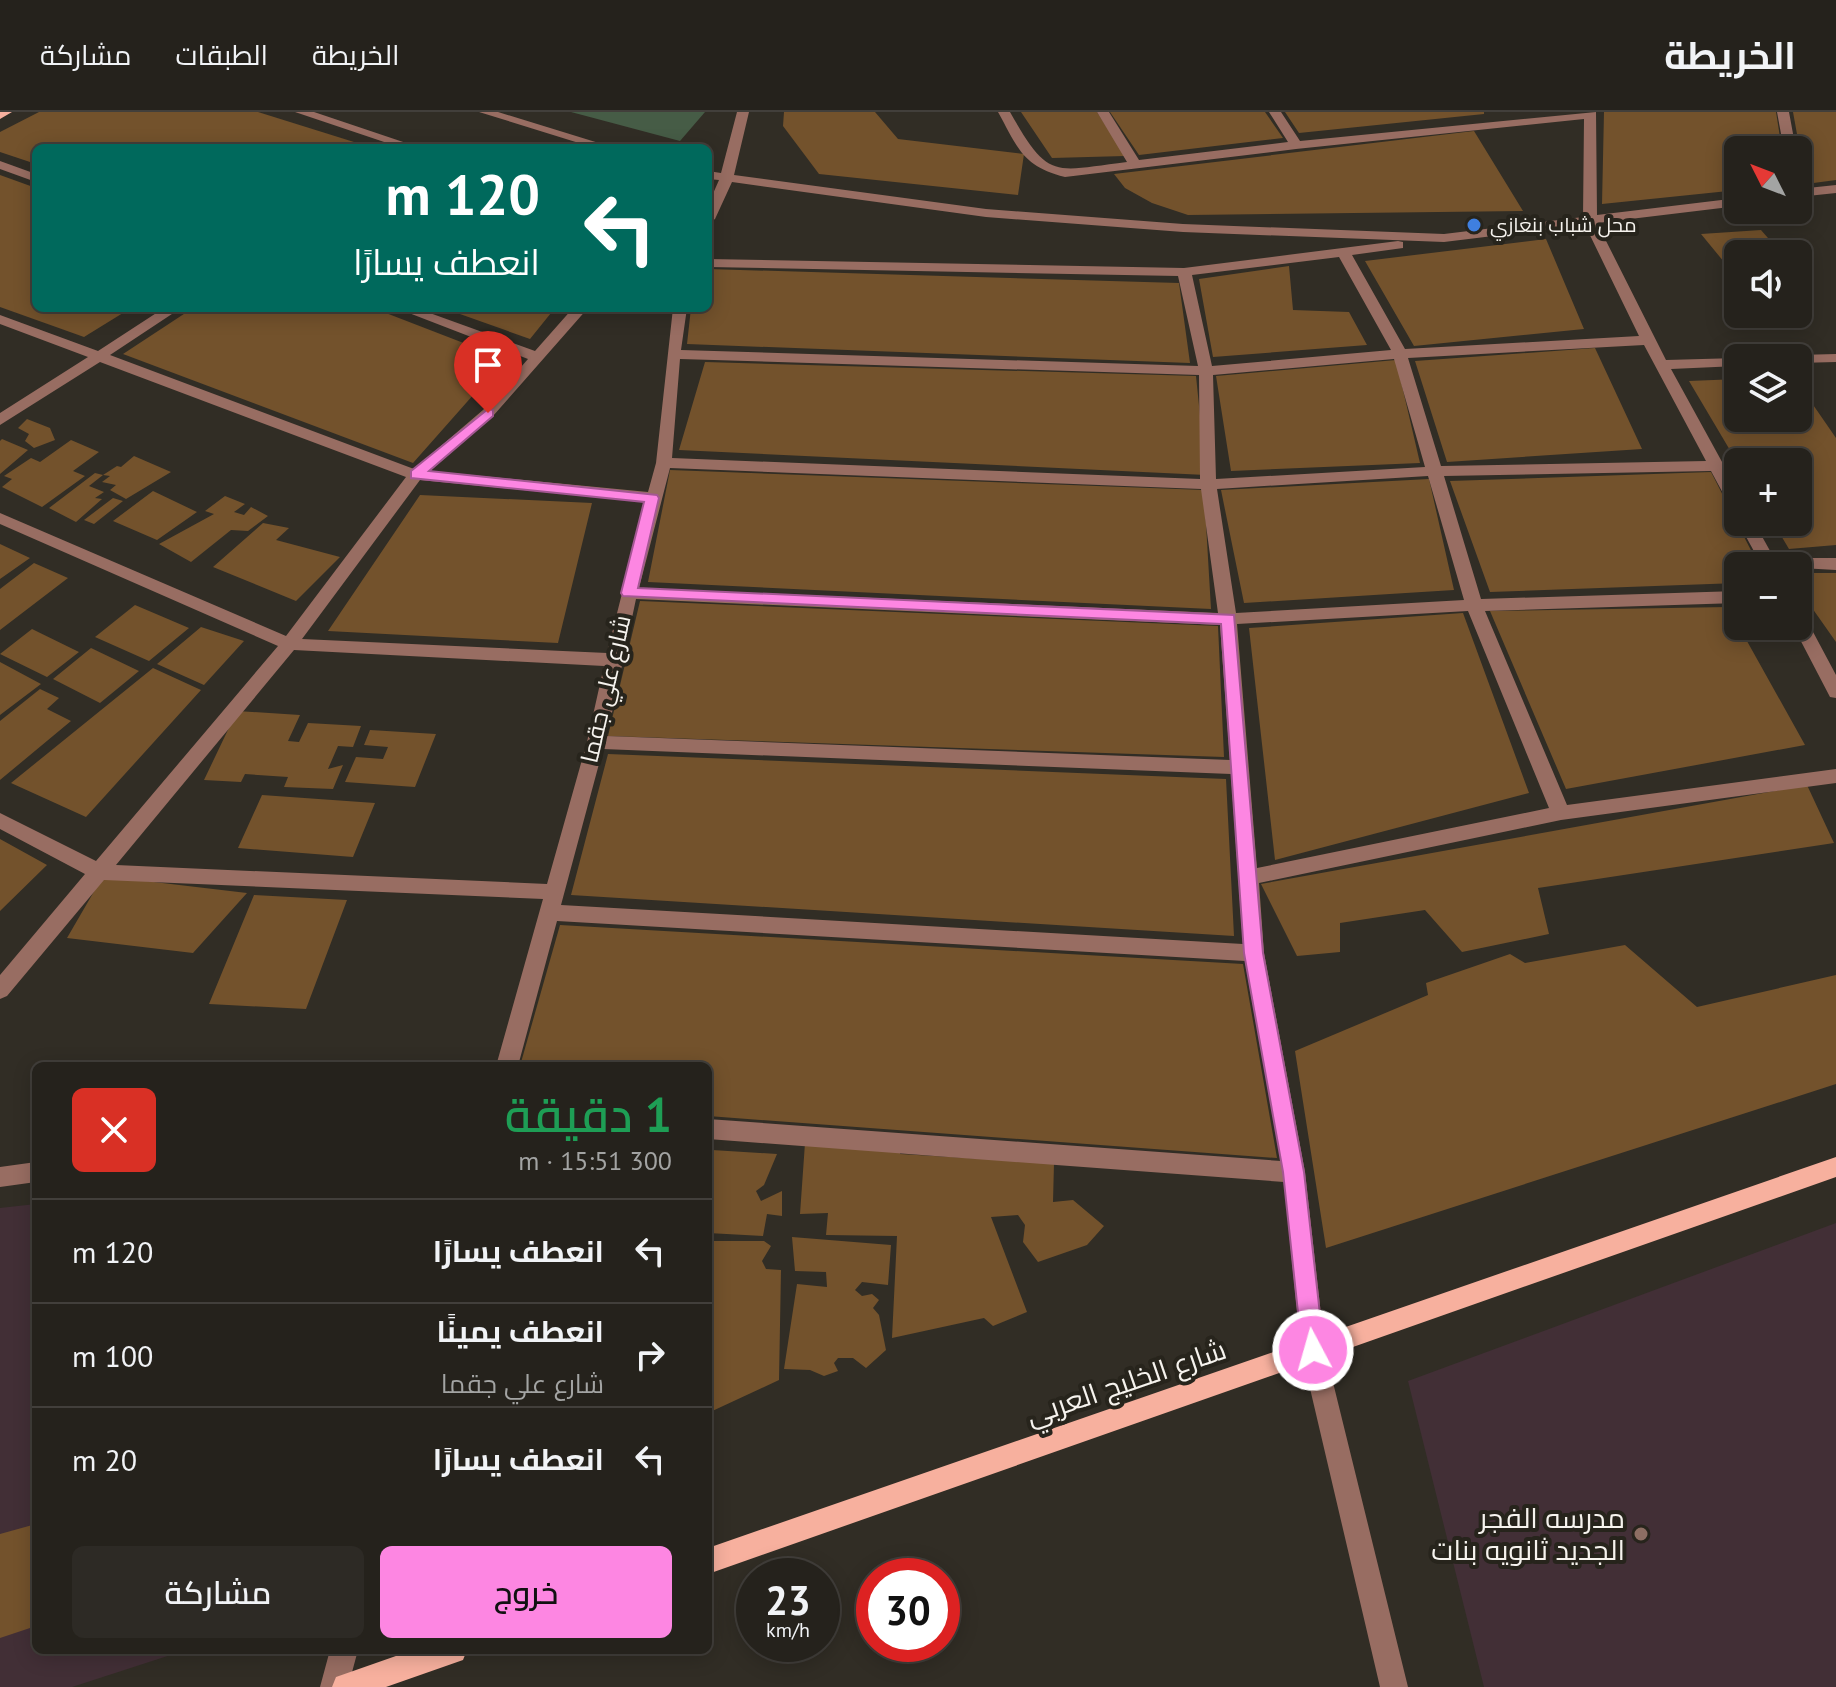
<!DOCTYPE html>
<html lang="ar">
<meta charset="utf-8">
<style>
:root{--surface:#25221c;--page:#2d2a25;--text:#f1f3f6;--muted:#a3a4a3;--line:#423f3b;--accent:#fd86e2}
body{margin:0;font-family:"PT Sans",Cairo,sans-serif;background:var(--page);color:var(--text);direction:rtl;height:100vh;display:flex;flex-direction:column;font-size:30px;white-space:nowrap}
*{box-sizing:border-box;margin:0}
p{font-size:26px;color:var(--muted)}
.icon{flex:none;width:44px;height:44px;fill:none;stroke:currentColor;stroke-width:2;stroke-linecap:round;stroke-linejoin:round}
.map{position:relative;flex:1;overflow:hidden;direction:ltr}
.side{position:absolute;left:32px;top:950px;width:680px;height:592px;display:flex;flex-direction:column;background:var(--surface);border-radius:12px;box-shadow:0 4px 20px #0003,0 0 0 2px var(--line);direction:rtl}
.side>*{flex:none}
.banner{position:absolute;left:32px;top:32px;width:680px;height:168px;border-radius:12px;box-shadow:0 4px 20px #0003,0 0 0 2px var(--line);direction:rtl;background:#00695c;color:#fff;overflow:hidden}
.needle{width:52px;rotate:312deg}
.tools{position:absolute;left:1724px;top:24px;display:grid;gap:16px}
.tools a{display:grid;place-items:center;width:88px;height:88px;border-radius:12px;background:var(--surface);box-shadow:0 4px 20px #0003,0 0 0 2px var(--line);font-size:40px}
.speed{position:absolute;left:736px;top:1446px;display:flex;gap:16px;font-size:40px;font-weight:700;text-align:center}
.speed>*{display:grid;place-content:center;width:104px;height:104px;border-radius:50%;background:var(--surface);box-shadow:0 4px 20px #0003,0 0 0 2px var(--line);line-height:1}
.speed small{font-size:20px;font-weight:400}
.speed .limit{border:12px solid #d22;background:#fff;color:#111}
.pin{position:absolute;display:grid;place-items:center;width:68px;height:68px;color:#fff;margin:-82px -34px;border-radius:50% 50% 50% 0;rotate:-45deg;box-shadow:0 0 8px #0007}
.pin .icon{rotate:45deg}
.me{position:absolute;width:88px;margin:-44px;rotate:354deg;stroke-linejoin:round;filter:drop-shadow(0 0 6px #0008)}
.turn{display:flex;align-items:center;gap:28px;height:168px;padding:0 40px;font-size:36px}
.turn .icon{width:104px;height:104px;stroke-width:2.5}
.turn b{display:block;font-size:56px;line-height:68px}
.round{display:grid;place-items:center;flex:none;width:84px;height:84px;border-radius:12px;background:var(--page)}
.summary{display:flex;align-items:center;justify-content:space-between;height:136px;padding:0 40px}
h1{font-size:48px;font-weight:600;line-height:60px;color:#1e9e55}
.primary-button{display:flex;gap:16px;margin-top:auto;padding:16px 40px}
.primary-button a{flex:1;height:92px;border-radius:12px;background:var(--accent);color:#111;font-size:32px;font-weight:600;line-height:92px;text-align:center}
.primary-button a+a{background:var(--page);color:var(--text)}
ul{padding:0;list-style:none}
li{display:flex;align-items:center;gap:24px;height:104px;padding:0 40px;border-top:2px solid var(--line)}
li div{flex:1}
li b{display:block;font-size:30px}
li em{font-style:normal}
header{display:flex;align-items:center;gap:48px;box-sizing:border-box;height:112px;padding:0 40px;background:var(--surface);border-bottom:2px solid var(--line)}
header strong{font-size:38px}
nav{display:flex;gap:44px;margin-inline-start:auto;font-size:28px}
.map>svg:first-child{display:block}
.education{fill:#422f36}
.green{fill:#465c46}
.building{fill:#73522c}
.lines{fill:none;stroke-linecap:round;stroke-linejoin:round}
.minor{fill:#986d62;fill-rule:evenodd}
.major{fill:#f7b09e;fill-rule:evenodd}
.route{fill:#fd86e2;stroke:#a45793;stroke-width:2}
.shop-dot{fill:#3f7fe0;stroke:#27241c;stroke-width:3}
.education-dot{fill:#8d6e63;stroke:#27241c;stroke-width:3}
.labels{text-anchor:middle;stroke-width:8;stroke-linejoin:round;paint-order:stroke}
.far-poi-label{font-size:20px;fill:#f6f3ee;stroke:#27241c;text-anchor:start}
.street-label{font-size:24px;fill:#f6f3ee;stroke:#27241c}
.near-street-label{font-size:28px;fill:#f6f3ee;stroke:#27241c}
.near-poi-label{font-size:28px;fill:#f6f3ee;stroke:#27241c;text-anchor:end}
</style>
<header>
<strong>الخريطة</strong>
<nav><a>الخريطة</a><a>الطبقات</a><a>مشاركة</a></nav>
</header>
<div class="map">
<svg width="1836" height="1575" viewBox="0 0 1836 1575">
<rect width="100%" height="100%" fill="#312d25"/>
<!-- education -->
<path class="education" d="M36 1092V1538H186L72 1575H0V1096Z
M1836 1111V1575H1484L1408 1269Z"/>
<!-- green -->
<path class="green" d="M571 0H705L680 29Z"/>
<!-- building -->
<path class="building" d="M39 0H258L370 35 36 36V52L0 40V20Z
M784 0H875L898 27 1024 42 1018 83 819 62 783 14Z
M1021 0H1097L1125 44 1052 46Z
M1110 0H1265L1283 26 1139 43Z
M1285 0H1484V2L1299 21Z
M1604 0H1776L1782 38H1738V78L1602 92Z
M1793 0H1836V68L1806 72Z
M1474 19 1523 99 1188 103 1152 91 1125 76 1114 62Z
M0 63 36 76V196H131L84 225 0 195Z
M1761 118 1782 142H1738V167L1701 122Z
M1546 127 1584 217 1414 234 1365 149Z
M1289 154 1293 198 1349 200 1367 233 1213 245 1199 167Z
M708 157 1179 171 1190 251 687 232 691 196H708Z
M193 196H373L505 247 413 351 123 242Z
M443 196H555L530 227Z
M1595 236 1642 337 1447 350 1415 249Z
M1396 248 1420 351 1231 359 1216 264Z
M705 250 1196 264 1206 363 679 338Z
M1738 267V306H1798V271L1836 326V433L1789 437 1773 410H1798V350H1737L1689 269Z
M27 307 50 316 55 328 34 336 25 329 29 322 18 316Z
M2 327 28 338 0 362V329Z
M71 328 99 340 73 359 85 364 42 395 2 375 12 367 4 364 31 346 40 350Z
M134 344 171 360 126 387 110 378 116 373 102 370 110 364 103 363 117 354 121 355Z
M670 358 1204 378 1211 497 648 470Z
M1711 360 1759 454H1738V471L1490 480 1450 369Z
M95 361 103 363 89 374 104 380 95 386 102 387 76 410 49 396Z
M1429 367 1454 478 1244 491 1221 378Z
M153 379 197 400 157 428 113 409Z
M420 383 592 391 558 531 328 519Z
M225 384 245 392 234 400 244 403 251 395 268 404 248 419 231 418 191 450 159 432 214 402 205 399Z
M113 386 123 389 94 412 84 408Z
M263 411 289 416 276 428 340 445 296 489 213 455Z
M0 432 30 446 0 467Z
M34 451 68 466 0 518V477Z
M1798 461H1836V530L1798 476Z
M640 489 1218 514 1224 645 608 624Z
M135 493 189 516 149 549 95 525Z
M1728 495 1805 633 1566 677 1490 499Z
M1463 501 1529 681 1275 748 1249 516Z
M201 515 244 529 204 573 157 552Z
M32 517 79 540 47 565 0 542Z
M91 536 139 559 100 591 53 567Z
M0 550 41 572 0 603Z
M153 556 201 578 86 705 11 671Z
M40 577 59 586 47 597 71 609 0 668V609Z
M237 599 300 603 288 629 299 630 308 611 361 614 353 635 338 634 328 657 343 653 333 677 284 675 288 665 245 662 241 670 204 668Z
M370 618 436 622 415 675 345 670 356 645 383 647 388 635 364 633Z
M608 642 1226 667 1234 824 571 783Z
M1807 673 1834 731 1538 776 1549 822 1462 840 1425 798 1340 811V840L1297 844 1261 772Z
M262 683 375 691 353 745 238 736Z
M0 727 47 753 0 799Z
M103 764 247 781 193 841 67 826Z
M254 783 347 788 306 897 209 892Z
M560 813 1243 852 1277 1046 708 1004V954H520Z
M1625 833 1697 895 1836 863V972L1326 1136 1295 939 1428 883 1426 871 1510 842 1525 851Z
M708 1024H712V1038L777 1042 764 1073 756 1079 761 1089 782 1079V1104L767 1102 763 1124 708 1121Z
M805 1031H903L900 1042 1054 1051 1053 1090 1073 1088 1104 1114 1087 1133 1038 1150 1023 1130 1025 1113 1018 1103 991 1105 1027 1200 993 1214 984 1206 892 1226 897 1124 826 1123 828 1101 800 1102Z
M792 1125 891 1133 888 1173 862 1170 855 1178 862 1184 872 1182 879 1188 873 1196 879 1203 886 1238 866 1256 853 1246H838L834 1251 838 1259 824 1264 810 1258 784 1257 797 1172 827 1175 826 1160 795 1159Z
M708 1129H764L771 1134 762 1149 766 1157 781 1158 779 1268 708 1301Z
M36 1412V1514L0 1526V1422Z"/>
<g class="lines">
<!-- minor -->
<path class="minor" d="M295 0H314L421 36H402Z
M479 0H498L615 36H595Z
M737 0H749L734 63 986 97 1183 112 1444 122 1583 105 1584 7 1296 37 1065 65C1022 54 1018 36 998 0H1010C1049 69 1053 59 1127 50L1097 0H1109L1139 48 1288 30 1269 0H1281L1300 29 1596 0 1597 103 1738 86V94L1597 111 1666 248 1738 246H1740L1738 254 1671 257 1738 379V399L1732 398 1711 359 1444 364 1481 487 1738 479V491L1485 499 1567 693 1836 657V671L1561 708 1259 771 1264 841 1305 1060 1325 1238 1408 1575H1380L1301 1238 1284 1070 708 1027V1007L1281 1049 1245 849 557 809 518 954H496L543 787 104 768 7 884 0 887V863L85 762 0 717V701L96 749 278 534 0 412V401L286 524 406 365 100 250 0 313V301L88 245 0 212V203L98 239 164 196H181L110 243 414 357 483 298 528 247 396 196H416L535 239 573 196H588L493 304 430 359 648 380 656 351 673 196H687L681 238 1198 254 1178 164 708 155V147L1184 156 1398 129 1403 130V136L1352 143 1405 237 1639 224 1585 113 1444 130 1183 120 986 105 732 70 715 107 708 111V93L719 68 708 67V59L721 61ZM1339 145 1391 238 1212 254 1192 163ZM1644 233 1706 349 1441 354 1408 246ZM680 247 1199 263 1200 367 672 346ZM1394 247 1425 355 1216 367 1213 263ZM670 356 1201 377 1218 501 639 476ZM1428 364 1464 488 1236 501 1217 377ZM420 368 645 390 607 541 302 527ZM636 487 1220 513 1230 648 607 624ZM1468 499 1549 696 1257 756 1237 512ZM294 538 604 554 587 630 547 772 116 753ZM603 637 1231 662 1243 832 561 793Z
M1777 0H1789L1796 38H1784Z
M0 49 36 62V70L0 57Z
M1836 73V81L1798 85V77Z
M1836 242V250L1798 251V246H1791L1798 243Z
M1738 410H1754L1774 446H1836V458L1762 454Z
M1798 501 1804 503 1836 563V586L1830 585 1793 514H1798Z
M36 1050V1070L0 1075V1055Z
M330 1538H358L348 1575H320Z"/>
<!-- major -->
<path class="major" d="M0 0H12L0 7Z
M1836 1045V1065L708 1462V1436Z
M413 1538H467L463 1548 386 1575H332L336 1565Z"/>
</g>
<!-- route -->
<path class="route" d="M488 297 493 298V304L429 359 657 383 659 386 638 476 1234 503 1263 841 1304 1060 1324 1238 1321 1246 1313 1249 1305 1246 1302 1238 1283 1060 1244 841 1221 512 623 484 621 481 644 390 411 366V359Z"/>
<!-- markers -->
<circle class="shop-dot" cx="1474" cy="113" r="8"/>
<circle class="education-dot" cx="1641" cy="1422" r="8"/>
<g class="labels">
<!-- far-poi labels -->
<g class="far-poi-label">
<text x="1490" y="120">محل شباب بنغازي</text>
</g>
<!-- street labels -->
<g class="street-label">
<text transform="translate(606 577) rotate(-77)" y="8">شارع علي جقما</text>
</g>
<!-- near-street labels -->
<g class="near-street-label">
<text transform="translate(1126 1270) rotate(-19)" y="10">شارع الخليج العربي</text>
</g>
<!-- near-poi labels -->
<g class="near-poi-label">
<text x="1625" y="1416">مدرسه الفجر<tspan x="1625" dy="32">الجديد ثانويه بنات</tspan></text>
</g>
</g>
</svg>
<div class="tools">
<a><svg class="needle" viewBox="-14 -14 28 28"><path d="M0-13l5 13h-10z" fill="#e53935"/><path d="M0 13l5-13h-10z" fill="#a3a4a3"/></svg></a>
<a><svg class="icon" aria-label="sound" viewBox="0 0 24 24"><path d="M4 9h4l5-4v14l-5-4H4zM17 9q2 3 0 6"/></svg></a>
<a><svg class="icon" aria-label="layers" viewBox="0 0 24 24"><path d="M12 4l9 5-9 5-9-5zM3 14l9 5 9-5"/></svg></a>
<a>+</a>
<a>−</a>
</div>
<div class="speed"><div>23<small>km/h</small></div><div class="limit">30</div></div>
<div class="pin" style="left:488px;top:301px;background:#d93025"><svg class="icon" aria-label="arrive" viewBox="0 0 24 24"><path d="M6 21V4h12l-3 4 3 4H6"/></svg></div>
<svg class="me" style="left:1313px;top:1238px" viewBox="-20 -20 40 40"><circle r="17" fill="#fd86e2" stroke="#fff" stroke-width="3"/><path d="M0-11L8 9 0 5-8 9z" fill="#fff"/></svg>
<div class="banner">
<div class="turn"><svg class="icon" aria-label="left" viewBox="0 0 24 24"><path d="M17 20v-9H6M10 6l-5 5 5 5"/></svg><div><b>120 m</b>انعطف يسارًا</div></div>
</div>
<section class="side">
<div class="summary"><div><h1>1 دقيقة</h1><p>300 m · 15:51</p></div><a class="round" style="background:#d93025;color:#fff"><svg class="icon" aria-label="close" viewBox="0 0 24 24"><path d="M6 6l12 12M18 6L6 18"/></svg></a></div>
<ul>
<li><svg class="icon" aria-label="left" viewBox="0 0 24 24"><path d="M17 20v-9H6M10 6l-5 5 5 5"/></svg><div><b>انعطف يسارًا</b></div><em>120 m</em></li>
<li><svg class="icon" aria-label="right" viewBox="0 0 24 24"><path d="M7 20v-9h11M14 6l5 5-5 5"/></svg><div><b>انعطف يمينًا</b><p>شارع علي جقما</p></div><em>100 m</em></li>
<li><svg class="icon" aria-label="left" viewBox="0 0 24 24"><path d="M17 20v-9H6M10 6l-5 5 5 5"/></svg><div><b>انعطف يسارًا</b></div><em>20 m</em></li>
</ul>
<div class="primary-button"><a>خروج</a><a>مشاركة</a></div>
</section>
</div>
